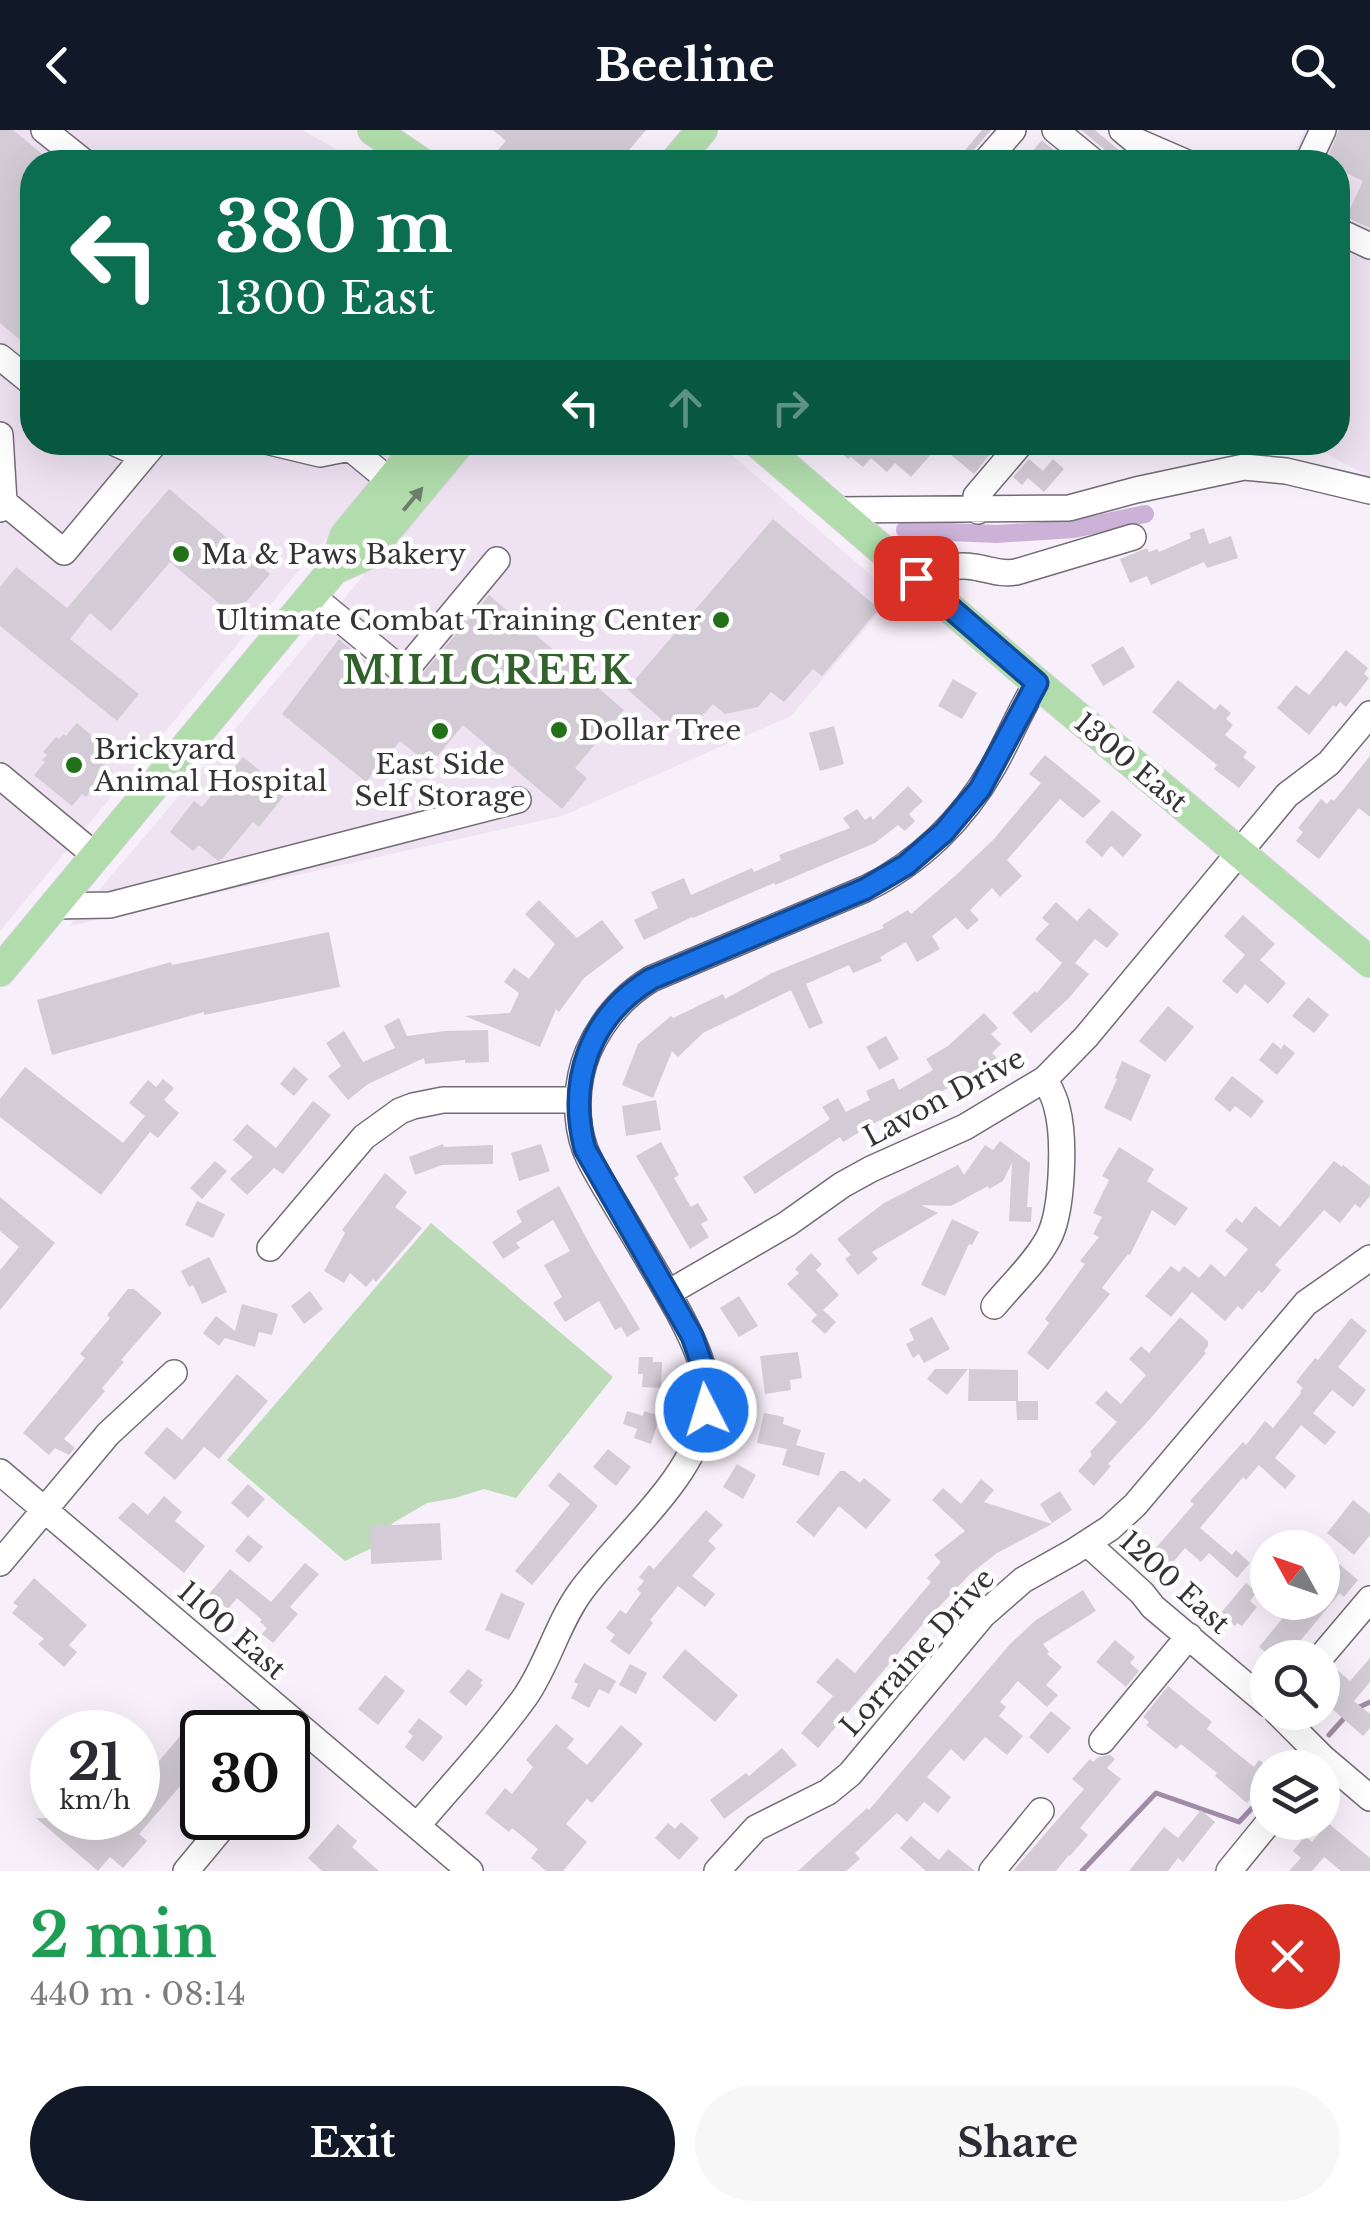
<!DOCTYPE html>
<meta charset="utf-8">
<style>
:root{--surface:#fff;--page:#f7f7f7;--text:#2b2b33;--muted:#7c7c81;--accent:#111827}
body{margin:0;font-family:"Libre Baskerville",serif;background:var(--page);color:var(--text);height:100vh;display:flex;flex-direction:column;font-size:38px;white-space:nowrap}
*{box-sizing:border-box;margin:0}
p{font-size:32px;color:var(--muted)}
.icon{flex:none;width:55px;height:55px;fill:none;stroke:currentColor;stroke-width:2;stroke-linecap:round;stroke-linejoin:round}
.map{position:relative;height:1741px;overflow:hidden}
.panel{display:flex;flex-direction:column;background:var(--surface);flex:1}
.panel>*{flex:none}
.top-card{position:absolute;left:20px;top:20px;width:1330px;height:305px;border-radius:40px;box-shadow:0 10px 40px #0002;background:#0b6e4f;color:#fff;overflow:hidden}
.needle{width:65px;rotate:310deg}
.controls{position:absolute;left:1250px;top:1400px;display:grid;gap:20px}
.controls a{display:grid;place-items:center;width:90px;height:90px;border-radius:50%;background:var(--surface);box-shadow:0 10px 40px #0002;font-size:50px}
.speed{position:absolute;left:30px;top:1580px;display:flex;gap:20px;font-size:50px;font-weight:700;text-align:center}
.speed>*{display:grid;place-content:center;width:130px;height:130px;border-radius:50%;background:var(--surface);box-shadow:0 10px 40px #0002;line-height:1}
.speed small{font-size:25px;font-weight:400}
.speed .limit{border:5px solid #111;border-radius:15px;background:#fff;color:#111}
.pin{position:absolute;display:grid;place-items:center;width:85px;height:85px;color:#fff;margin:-42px;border-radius:20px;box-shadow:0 5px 15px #0006}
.me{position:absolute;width:110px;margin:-55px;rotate:355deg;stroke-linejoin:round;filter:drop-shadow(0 0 8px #0008)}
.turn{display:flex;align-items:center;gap:35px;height:210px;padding:0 30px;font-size:45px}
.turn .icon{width:130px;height:130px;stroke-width:2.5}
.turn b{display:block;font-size:70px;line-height:85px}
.lanes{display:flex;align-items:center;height:95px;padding:0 30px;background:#0003;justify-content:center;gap:50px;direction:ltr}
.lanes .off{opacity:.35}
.round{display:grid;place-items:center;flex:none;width:105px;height:105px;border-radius:52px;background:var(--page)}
.summary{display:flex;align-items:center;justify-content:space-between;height:170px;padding:0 30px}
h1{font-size:60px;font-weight:700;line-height:75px;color:#1e9e55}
.primary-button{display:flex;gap:20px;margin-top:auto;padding:20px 30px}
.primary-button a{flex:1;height:115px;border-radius:60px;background:var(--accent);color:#fff;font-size:40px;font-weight:700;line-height:115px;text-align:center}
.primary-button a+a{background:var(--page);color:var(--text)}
header{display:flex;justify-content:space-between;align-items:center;height:130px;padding:0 30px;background:var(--accent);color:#fff;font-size:45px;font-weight:700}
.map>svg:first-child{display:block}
.built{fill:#efe2f3}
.green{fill:#bedbb9}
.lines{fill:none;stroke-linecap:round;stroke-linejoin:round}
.stream{stroke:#a08ca8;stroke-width:5}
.canal{stroke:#cdb2d8;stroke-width:18}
.building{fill:#d3ccd6}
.minor-casing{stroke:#736c76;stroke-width:28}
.major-casing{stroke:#d3d2d3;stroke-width:32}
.minor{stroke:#fff;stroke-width:25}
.major{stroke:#b1ddac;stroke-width:30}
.oneway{fill:#6d7f6c}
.route-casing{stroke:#114b97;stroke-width:25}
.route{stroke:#1a73e8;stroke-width:18}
.poi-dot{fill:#227118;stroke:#fff;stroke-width:4}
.labels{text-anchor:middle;stroke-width:9;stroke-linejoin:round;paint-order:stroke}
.poi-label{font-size:28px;fill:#363337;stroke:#fff;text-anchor:start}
.street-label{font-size:28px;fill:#363337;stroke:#fff}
.district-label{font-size:38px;font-weight:bold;letter-spacing:2.5px;fill:#31622c;stroke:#fff}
</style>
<header><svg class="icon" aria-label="back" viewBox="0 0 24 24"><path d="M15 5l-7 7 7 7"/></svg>Beeline<svg class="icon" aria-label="search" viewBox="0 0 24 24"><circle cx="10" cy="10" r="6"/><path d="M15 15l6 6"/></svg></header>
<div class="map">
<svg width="1370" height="1741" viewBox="0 0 1370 1741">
<rect width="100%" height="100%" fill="#f7effa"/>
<!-- built -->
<path class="built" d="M0 0H302L359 32H32V312L409 313 284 458 0 801Z
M1305 0H1370V347L1306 313 1338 312V32H1290Z
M470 313H718L894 465 791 586 562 686 69 796 327 490Z"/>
<!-- green -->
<path class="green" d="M431 1093 613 1247 516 1368 484 1359 455 1368 427 1373 393 1393 370 1419 345 1431 227 1330Z"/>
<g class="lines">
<!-- stream -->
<path class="stream" d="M1355 1579 1370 1572
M1329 1605 1346 1586
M1082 1741 1156 1663 1239 1692 1268 1661"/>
<!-- canal -->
<path class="canal" d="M905 400 996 404 1074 399 1145 384"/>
</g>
<!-- building -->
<path class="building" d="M0 0H13L52 32H32V220L0 193Z
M493 0H646L619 32H487L506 11Z
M982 0H991L973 21 969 32H955Z
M1081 0H1095L1133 32H1110L1105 20Z
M1339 0H1370V98L1346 87 1363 51 1338 39V32H1326Z
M1042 10 1045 13 1069 32H1023Z
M829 312H922L933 322 911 347 895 333 887 342 871 328 863 337 851 327 848 329Z
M952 312H1000L974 344 945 320Z
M1029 329 1043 341 1053 329 1064 339 1044 362 1028 348 1022 355 1013 347Z
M169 359 270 444 234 486 170 432 111 501 90 483 70 509 139 564 117 591 0 496V457L16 437 67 478Z
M773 389 879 479 822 546 813 539 784 572 771 562 758 577 725 584 713 574 691 597H670L627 559Z
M1204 398 1209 414 1231 406 1238 428 1207 438 1204 432 1151 455 1147 446 1130 453 1120 429 1147 418 1149 422 1157 419 1159 422 1191 408 1189 403Z
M489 465 624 580 575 638 587 648 562 679 463 595 430 635 400 611 366 652 282 584 339 509 394 555 402 558 411 557Z
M1123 516 1135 537 1103 556 1091 535Z
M1346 520 1368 538 1364 544 1369 548 1346 577 1340 572 1336 577 1333 575 1309 605 1277 578 1296 555 1309 565Z
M953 549 977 563 962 589 938 576Z
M1178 550 1215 580 1220 574 1231 583 1226 589 1233 595 1225 605 1247 622 1243 627 1256 637 1239 658 1214 639 1217 635 1152 582Z
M77 593 114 624 103 637 107 641 86 667 82 664 72 676 34 645 45 632 42 630 47 625 43 622 56 607 59 609 64 604 66 606Z
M834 596 844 634 820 641 809 603Z
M1045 625 1101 671 1083 688 1060 669 1007 730 1022 746 1000 767 992 758 970 780 979 790 967 800 956 787 932 806 940 819 917 832 906 812 880 827 882 831 853 843 849 835 806 854 823 893 809 899 791 860 703 903 678 927 672 921 653 968 622 955 638 914 671 886 673 888 723 864 725 869 772 843 884 798 882 795 908 780 911 784 955 746 993 710 1041 653 1029 644Z
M1370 626V687L1359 678 1319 729 1296 711 1303 702 1298 698 1321 669 1327 674 1331 669 1334 671Z
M243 627 287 662 259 697 253 692 222 729 218 731 199 715 193 721 170 702 194 671 202 677Z
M908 656 923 671 909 684 915 691 905 701 898 695 875 713 775 755 774 753 693 788 692 787 644 810 634 790 658 778 651 762 684 748 691 765 752 738 754 742 781 730 779 725 850 698 843 688 857 679 865 690 871 686 873 690Z
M1112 680 1142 705 1123 727 1111 716 1102 727 1085 712Z
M539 770 577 808 602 790 624 818 584 848 559 882 556 879 540 917 465 886 510 883 519 863 504 852 514 838 529 849 555 814 525 784Z
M1056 772 1077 791 1089 778 1119 804 1107 818 1095 809 1075 833 1089 844 1069 868 1031 903 1012 883 1035 861 1037 863 1062 833 1035 809 1049 794 1042 788Z
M1243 785 1275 814 1260 830 1286 853 1268 874 1245 854 1237 864 1222 851 1245 825 1224 806Z
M329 802 340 857 204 885V882L52 925 37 870 171 832 172 835Z
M1308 867 1329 885 1314 903 1292 886Z
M1168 876 1194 897 1165 932 1139 911Z
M984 883 998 898 991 904 1001 914 992 923 998 929 985 941 983 938 921 973 881 992 880 990 843 1012 840 1007 755 1064 743 1047 830 989 822 977 838 968 846 982 870 970 866 961 894 948 899 960 933 940 926 929 948 916Z
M399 888 407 906 445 901 488 900 489 932 465 933V930L425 934 424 928 368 954 348 970 328 946 341 936 326 913 344 901 363 932 395 918 384 896Z
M886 906 899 929 879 940 866 917Z
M1273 912 1281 919 1284 914 1295 923 1277 945 1259 930Z
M1122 931 1151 945 1131 991 1104 978 1117 949 1115 948Z
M25 937 123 1013 145 986 129 973 148 950 156 957 163 949 174 958 164 970 179 983 158 1008 150 1002 101 1065 0 987V969Z
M294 937 308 949 294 966 280 954Z
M1232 946 1264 971 1251 988 1235 976 1230 982 1214 969Z
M656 970 661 1000 626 1006 622 976Z
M313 971 331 985 283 1044 274 1038 247 1065 230 1049 253 1027 233 1010 247 994 276 1018Z
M1000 1011 1030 1033 1027 1077H1032L1031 1092 1009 1091 1012 1033 1003 1051 989 1059 988 1056 951 1076 921 1075 938 1083 872 1122 878 1129 858 1145 845 1129 851 1125 837 1109 884 1073 958 1035 964 1045 985 1015 993 1020Z
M661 1012 679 1045 674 1048 691 1077 698 1073 708 1090 701 1094 709 1107 690 1119 636 1026Z
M443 1014 444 1017 493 1015V1034L442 1035 415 1045 409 1027Z
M541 1014 550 1041 519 1051 511 1023Z
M1119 1017 1154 1039 1147 1051 1188 1078 1175 1096 1152 1080 1130 1125 1128 1124 1102 1158 1110 1164 1048 1240 1027 1223 1049 1193 1045 1189 1085 1134 1080 1131 1099 1107 1093 1104 1102 1087 1093 1083 1109 1050 1102 1046Z
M215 1031 227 1041 202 1069 190 1058Z
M1334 1031 1342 1037 1343 1035 1370 1056V1066L1360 1078 1355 1074 1340 1093 1324 1080 1275 1135 1281 1140 1262 1163 1259 1160 1242 1180 1238 1176 1225 1191 1192 1162 1171 1187 1145 1166 1171 1136 1179 1142 1184 1136 1199 1148 1211 1134 1225 1147 1248 1119 1225 1101 1236 1088 1242 1093 1255 1076 1280 1097Z
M385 1043 407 1062 395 1077 422 1098 376 1152 373 1149 366 1157 350 1143 344 1153 324 1141 345 1103 342 1100Z
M559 1056 591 1117 640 1199 627 1207 621 1197 615 1200 599 1171 565 1192 553 1173 562 1167 544 1135 570 1121 553 1090 516 1113 520 1118 503 1129 492 1112 522 1092 516 1081Z
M0 1067 55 1113 0 1180V1140L19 1117 0 1101Z
M197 1071 225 1084 213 1108 185 1095Z
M952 1089 979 1102 972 1115 969 1114 945 1166 921 1155Z
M811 1123 822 1134 816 1140 839 1165 823 1180 836 1192 825 1204 811 1191 817 1185 787 1154 799 1143 795 1139Z
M209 1127 227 1162 202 1174 193 1155 189 1157 181 1141Z
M128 1159H134L162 1183 121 1230 124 1232 102 1258 105 1261 64 1309 75 1318 69 1325 55 1318 49 1325 23 1303 85 1228 80 1224 110 1188 107 1185Z
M310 1161 323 1179 304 1194 291 1176Z
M739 1166 758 1196 739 1207 720 1178Z
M242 1174 278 1184 272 1205 259 1202 255 1217 225 1208 219 1216 203 1203 216 1186 235 1201Z
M932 1187 950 1219 924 1233 919 1224 913 1228 906 1214 914 1210 909 1199Z
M1180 1187 1208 1211V1216L1204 1221 1206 1223 1150 1289 1108 1334 1111 1336 1094 1356 1078 1341 1092 1325 1090 1322 1117 1292 1095 1273 1106 1261 1121 1274 1146 1245 1129 1229 1141 1216 1149 1223Z
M1351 1188 1367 1201 1338 1237 1366 1260 1353 1277 1332 1260 1313 1283 1336 1302 1325 1315 1301 1295 1275 1328 1296 1346 1285 1359 1259 1335 1246 1350 1243 1347 1200 1398 1232 1425 1236 1420 1250 1433 1237 1448 1209 1423 1201 1432 1185 1418 1158 1450 1141 1435 1194 1374 1190 1371 1243 1312 1246 1315 1265 1291 1273 1298 1301 1263 1300 1261 1303 1258 1296 1252 1315 1228 1318 1230Z
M798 1222 802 1248 790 1250 791 1260 765 1264 760 1226Z
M639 1227H653V1232H662L661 1258 642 1257 643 1244H638Z
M935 1239H968L947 1265 927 1249Z
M969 1239 1018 1240V1271H1038V1290H1017L1016 1271H968Z
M237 1244 268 1271 219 1329 204 1317 175 1350 144 1323 167 1297 182 1310Z
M627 1281 643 1286 644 1281 660 1286 651 1314 634 1308 637 1299 623 1294Z
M764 1283 784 1287 783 1294 801 1300 796 1315 825 1323 819 1346 782 1335 787 1319 757 1313Z
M608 1319 631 1337 616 1356 593 1337Z
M737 1334 756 1345 743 1369 723 1357Z
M840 1341H845L860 1353 864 1348 891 1370 866 1399 839 1376 814 1407 796 1392Z
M559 1342 598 1376 532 1455 515 1441 570 1374 548 1356Z
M981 1349 994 1360 984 1372 1052 1394 997 1423 970 1444 922 1495 818 1618 801 1603 833 1566 816 1552 837 1528 855 1543 931 1452 927 1448 941 1432 934 1425 965 1401 932 1370 943 1358 961 1374Z
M248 1354 265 1369 248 1388 231 1373Z
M1060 1361 1072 1380 1052 1393 1040 1374Z
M164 1366 182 1382 175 1391 205 1416 184 1443 118 1388 133 1372 148 1385Z
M1353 1370 1370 1384V1405L1354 1425 1327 1403Z
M706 1380 723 1395 708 1411 716 1418 692 1446 715 1464 705 1477 678 1456 650 1490 653 1493 629 1525 610 1511 615 1505 606 1498 620 1480 626 1484 641 1463 637 1459 644 1451 639 1447 649 1435 654 1439Z
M440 1393 442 1430 371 1434 370 1396Z
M248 1405 263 1417 249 1433 235 1421Z
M305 1433 319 1444 290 1477 298 1484 273 1513 262 1504 267 1498 260 1492 262 1490 237 1468 228 1479 209 1464 230 1439 271 1472Z
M1339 1434 1358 1450 1344 1467 1340 1463 1290 1523 1288 1522 1283 1528H1273L1259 1517 1296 1472H1322V1453Z
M34 1448 87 1495 69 1515 77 1522 64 1537 38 1514 44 1509 12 1483 18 1476 13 1473Z
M1246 1453 1257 1462 1250 1471 1257 1477 1242 1496 1237 1493 1235 1496 1220 1484Z
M1083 1460 1096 1481 1043 1514 1049 1522 1047 1524 1062 1537 1046 1555 1058 1565 1047 1577 1018 1551 1000 1572 1006 1577 999 1586 1023 1606 1007 1625 985 1607 964 1631 951 1619 927 1647 951 1667 938 1683 924 1672 907 1692 897 1683 855 1723 860 1729 846 1741H798L867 1678 869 1680 1010 1514 1036 1490Z
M501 1463 525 1473 509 1510 485 1500Z
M1115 1510 1135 1527 1130 1533 1139 1541 1126 1557 1096 1532Z
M685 1519 738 1565 715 1592 662 1547Z
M1370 1528V1552L1354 1571 1370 1584V1598L1363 1606 1322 1570V1549L1334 1537 1350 1551Z
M584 1533 616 1551 609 1564 599 1559 589 1578 571 1568 578 1554 574 1552Z
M630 1534 647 1543 636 1564 619 1555Z
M468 1539 483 1550 480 1553 483 1555 466 1576 449 1562Z
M385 1545 405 1561 378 1595 358 1579Z
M1168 1556 1212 1592 1207 1599 1254 1637 1259 1630 1268 1637V1647L1247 1673 1215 1646 1217 1643 1181 1614 1176 1619 1146 1595 1149 1592 1143 1587Z
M202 1580V1655L195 1664 182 1654 139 1704 147 1711 123 1738 110 1727 98 1741 36 1688H138V1656Z
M1051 1581 1071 1598 1048 1624 1029 1607Z
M419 1588 443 1607 423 1632 405 1617 413 1606 408 1602Z
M556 1594 574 1609 567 1618 587 1635 621 1595 643 1614 592 1673 587 1669 566 1694 587 1712 563 1741H546L531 1728 538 1719 512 1698 509 1702 485 1683 505 1658 512 1664 533 1637 526 1630Z
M782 1618 797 1635 724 1689 710 1670 746 1643 749 1646Z
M1110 1625 1115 1629 1107 1638 1121 1649 1080 1698 1088 1705 1070 1726 1069 1725 1056 1741H1013L1084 1659 1072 1649 1090 1629 1093 1632 1098 1627Z
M1201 1680 1215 1692 1183 1732 1178 1728 1168 1741H1129L1164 1697 1178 1708Z
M681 1692 699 1708 679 1730 655 1708 668 1693 675 1699Z
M1328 1693 1370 1728V1741H1341L1324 1727 1312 1741H1289L1301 1728 1293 1721 1305 1706 1312 1712Z
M338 1694 357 1711 352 1717 379 1741H322L308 1728Z
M911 1706 939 1730 948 1719 975 1741H926L900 1718Z"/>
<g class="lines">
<defs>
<path id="minor" d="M44 0 84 32
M1055 0 1094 32
M1122 0 1134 10 1185 32
M985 32 1013 0
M1308 32 1323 0
M1338 101 1370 116
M0 227 32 253
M0 305 4 372
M113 312 144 326 156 312
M270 312 320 324 350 318
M354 312 350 318 390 351
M0 379 4 372 64 422 144 326
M837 380 1069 378 1136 360 1244 337 1286 341 1370 361
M978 381 976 366 1022 312
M916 448C936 441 953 433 974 437 989 439 1001 445 1016 442L1133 407
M312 466 404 542 497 430
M0 646 96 726
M53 776 110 775 518 670
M270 1118 364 1007 400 981 413 976 443 970H578
M668 1163 787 1094 842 1055 871 1039 965 997 1045 949 1086 907 1287 665 1329 633 1370 584
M994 1176C1012 1154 1035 1133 1048 1109 1063 1082 1065 1008 1057 978 1055 968 1050 959 1045 949
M0 1342 470 1741
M1087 1413 1142 1463 1153 1477 1268 1574
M0 1433 108 1304 174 1243
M1320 1528 1370 1469
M1277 1582 1323 1628 1370 1668
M1102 1611 1189 1506
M418 1695C453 1653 493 1612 525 1567 548 1534 557 1494 581 1461 620 1408 695 1348 705 1283 711 1246 696 1215 679 1183 658 1145 636 1109 614 1072 604 1055 592 1037 585 1019 574 989 576 951 588 922 602 890 622 867 651 849L865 759C919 733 964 689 993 637 1009 609 1020 580 1037 553
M186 1741 230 1688
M717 1741 756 1698 828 1662 850 1644 983 1485 1023 1450 1073 1422 1110 1398 1135 1375 1306 1173 1370 1128
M992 1741 1041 1681
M1229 1741 1269 1692"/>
<path id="major" d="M373 0 420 32
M675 32 702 0
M757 312 1037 553 1370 832
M334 439 366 425 460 312
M0 841 334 439 345 406 422 312"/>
</defs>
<!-- minor casing -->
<use href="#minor" class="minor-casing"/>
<!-- major casing -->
<use href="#major" class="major-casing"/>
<!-- minor -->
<use href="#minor" class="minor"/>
<!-- major -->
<use href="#major" class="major"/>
</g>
<!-- one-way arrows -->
<defs><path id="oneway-solid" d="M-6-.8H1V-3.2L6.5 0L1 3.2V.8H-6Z" transform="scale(2.5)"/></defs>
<use class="oneway" href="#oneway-solid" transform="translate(413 369) rotate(-50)"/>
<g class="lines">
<defs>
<path id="route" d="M706 1280 705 1243 692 1206 585 1019C567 950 590 886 651 849L865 759 906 735 944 702 980 659 1037 553 916 448"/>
</defs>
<!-- route casing -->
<use href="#route" class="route-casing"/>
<!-- route -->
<use href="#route" class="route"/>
</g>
<!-- markers -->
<g class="poi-dot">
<circle cx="181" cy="424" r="10"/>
<circle cx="721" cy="490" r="10"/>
<circle cx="559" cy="600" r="10"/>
<circle cx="440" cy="601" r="10"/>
<circle cx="74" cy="635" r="10"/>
</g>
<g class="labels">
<!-- poi labels -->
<g class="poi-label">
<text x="201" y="434">Ma &amp; Paws Bakery</text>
<text x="701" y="500" text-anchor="end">Ultimate Combat Training Center</text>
<text x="579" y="610">Dollar Tree</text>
<text x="94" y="629">Brickyard<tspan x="94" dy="32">Animal Hospital</tspan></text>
<text x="440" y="644" text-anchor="middle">East Side<tspan x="440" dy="32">Self Storage</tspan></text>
</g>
<!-- street labels -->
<g class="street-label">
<text transform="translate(1131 632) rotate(40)" y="10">1300 East</text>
<text transform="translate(944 967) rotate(-28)" y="10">Lavon Drive</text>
<text transform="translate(1175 1452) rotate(42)" y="10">1200 East</text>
<text transform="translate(232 1500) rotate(41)" y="10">1100 East</text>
<text transform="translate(917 1522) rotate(-48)" y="10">Lorraine Drive</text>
</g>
<!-- district labels -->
<g class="district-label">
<text x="488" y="554">MILLCREEK</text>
</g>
</g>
</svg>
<div class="controls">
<a><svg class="needle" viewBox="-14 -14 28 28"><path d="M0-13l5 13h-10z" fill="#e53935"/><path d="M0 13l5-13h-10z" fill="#7c7c81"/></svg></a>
<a><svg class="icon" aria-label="search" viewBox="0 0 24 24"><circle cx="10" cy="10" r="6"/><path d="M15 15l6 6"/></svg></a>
<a><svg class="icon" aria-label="layers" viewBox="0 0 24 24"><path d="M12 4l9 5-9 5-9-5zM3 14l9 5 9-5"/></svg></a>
</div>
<div class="speed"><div>21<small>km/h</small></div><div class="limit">30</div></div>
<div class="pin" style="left:916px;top:448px;background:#d93025"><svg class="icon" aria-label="arrive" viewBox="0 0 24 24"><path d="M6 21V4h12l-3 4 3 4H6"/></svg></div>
<svg class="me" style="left:706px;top:1280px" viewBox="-20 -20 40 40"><circle r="17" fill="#1a73e8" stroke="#fff" stroke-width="3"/><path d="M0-11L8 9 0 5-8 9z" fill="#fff"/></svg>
<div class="top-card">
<div class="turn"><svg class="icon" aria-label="left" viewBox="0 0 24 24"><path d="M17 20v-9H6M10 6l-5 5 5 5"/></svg><div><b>380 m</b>1300 East</div></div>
<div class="lanes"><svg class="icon" aria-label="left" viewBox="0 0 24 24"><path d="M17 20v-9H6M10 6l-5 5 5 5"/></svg><svg class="icon off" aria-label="ahead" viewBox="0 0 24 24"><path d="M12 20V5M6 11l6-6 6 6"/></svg><svg class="icon off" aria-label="right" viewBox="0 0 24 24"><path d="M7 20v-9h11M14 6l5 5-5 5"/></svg></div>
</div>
</div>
<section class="panel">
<div class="summary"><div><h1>2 min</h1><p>440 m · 08:14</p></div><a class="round" style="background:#d93025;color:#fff"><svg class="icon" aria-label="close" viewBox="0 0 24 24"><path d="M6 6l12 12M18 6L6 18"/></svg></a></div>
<div class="primary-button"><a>Exit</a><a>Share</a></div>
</section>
